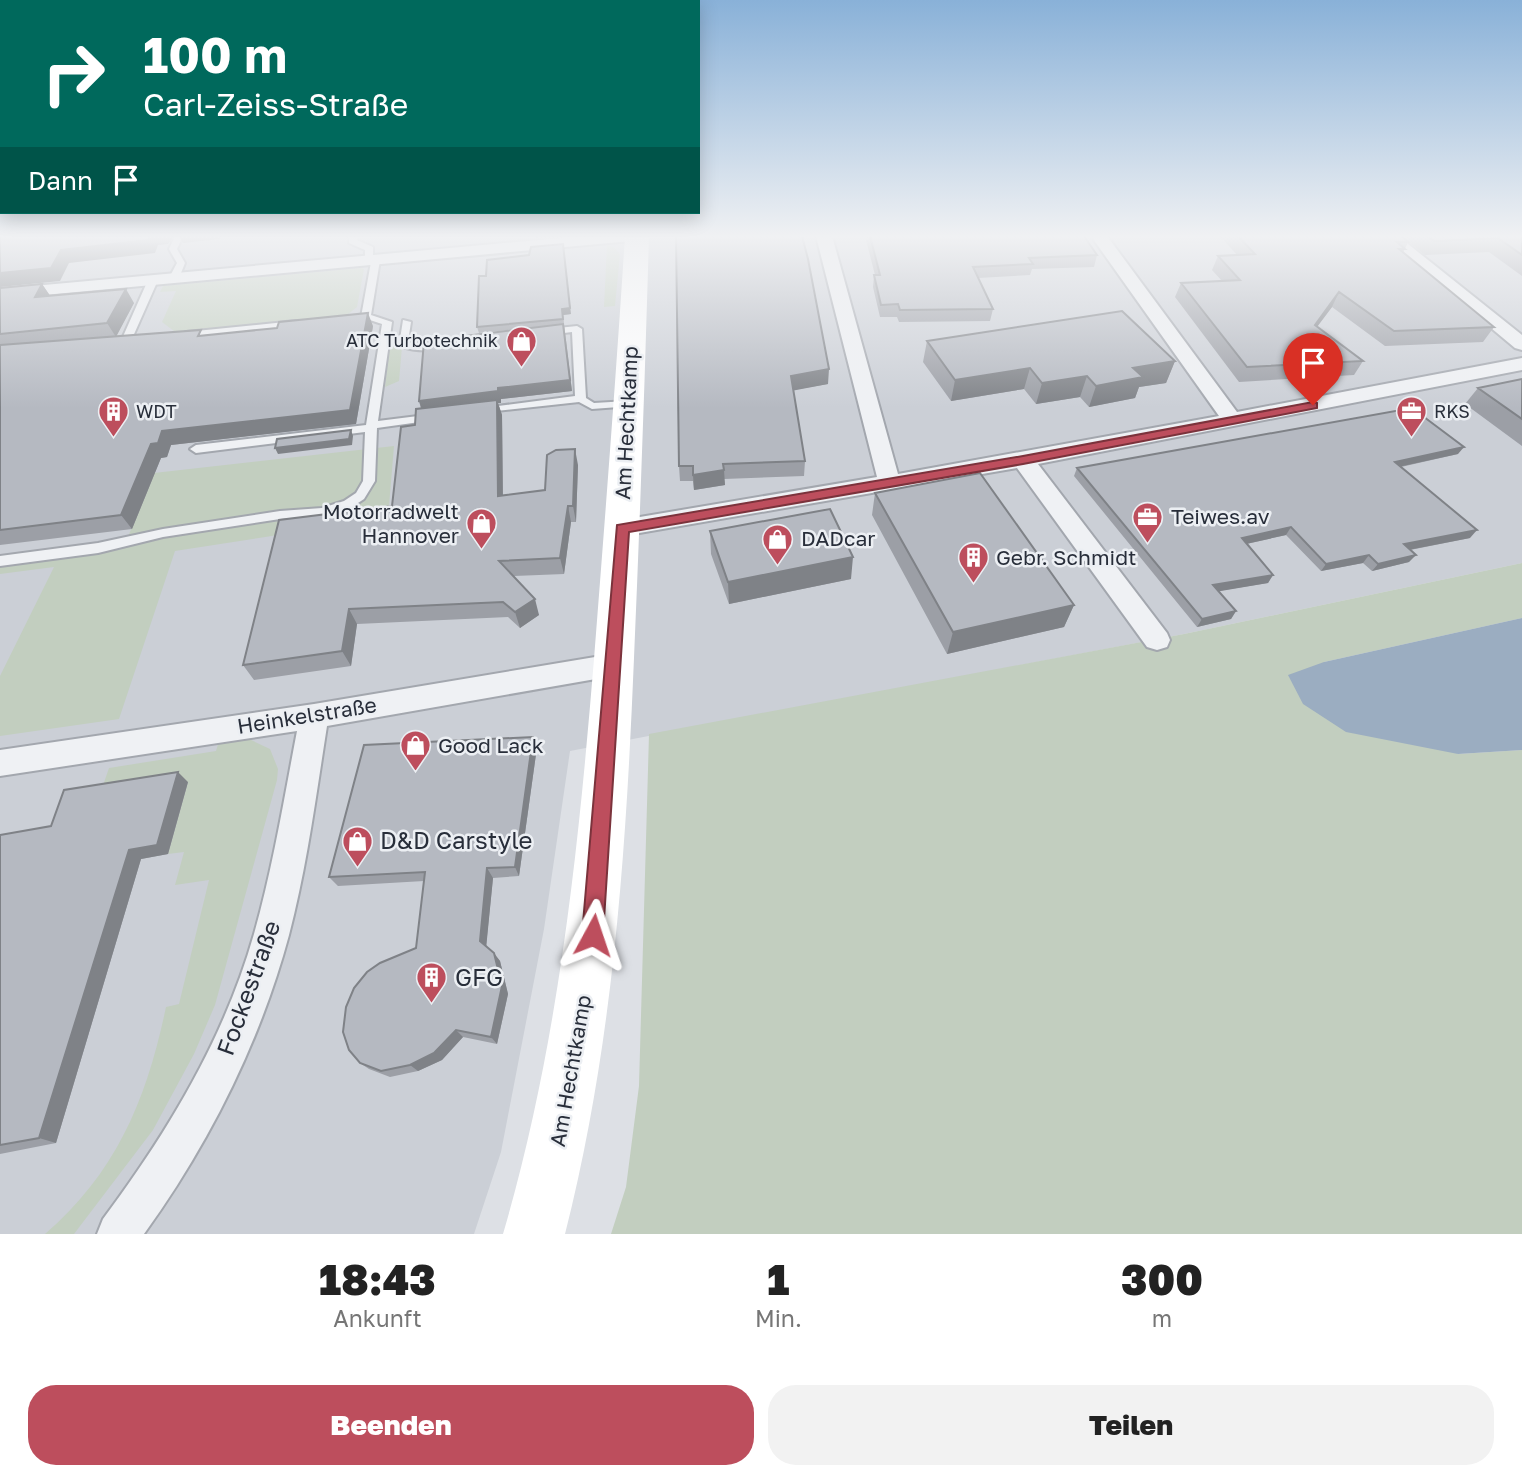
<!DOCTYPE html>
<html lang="de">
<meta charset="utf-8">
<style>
:root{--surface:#fff;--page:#f2f2f2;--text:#222;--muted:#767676;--accent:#bd4e5d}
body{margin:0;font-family:"Golos Text",sans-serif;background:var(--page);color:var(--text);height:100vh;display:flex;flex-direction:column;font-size:26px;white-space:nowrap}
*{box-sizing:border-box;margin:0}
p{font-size:23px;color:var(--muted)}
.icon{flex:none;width:38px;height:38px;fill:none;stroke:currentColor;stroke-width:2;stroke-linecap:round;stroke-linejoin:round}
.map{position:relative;height:1234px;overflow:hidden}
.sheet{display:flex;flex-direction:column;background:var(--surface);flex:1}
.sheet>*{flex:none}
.guide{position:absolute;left:0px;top:0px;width:700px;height:214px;box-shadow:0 4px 18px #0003;background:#00695c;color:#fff;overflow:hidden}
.pin{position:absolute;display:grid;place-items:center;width:60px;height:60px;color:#fff;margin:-72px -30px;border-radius:50% 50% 50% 0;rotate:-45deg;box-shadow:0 0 7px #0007}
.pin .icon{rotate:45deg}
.me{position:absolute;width:77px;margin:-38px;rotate:5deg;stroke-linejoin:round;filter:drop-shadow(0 0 5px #0008)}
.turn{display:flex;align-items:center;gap:24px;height:147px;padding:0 28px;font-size:32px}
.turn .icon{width:91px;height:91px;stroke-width:2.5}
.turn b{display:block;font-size:49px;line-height:60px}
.then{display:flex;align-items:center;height:66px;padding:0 28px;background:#0003;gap:14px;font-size:26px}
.eta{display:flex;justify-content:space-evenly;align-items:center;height:119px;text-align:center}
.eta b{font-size:42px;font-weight:800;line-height:49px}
.action{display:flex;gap:14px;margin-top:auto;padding:14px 28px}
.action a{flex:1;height:80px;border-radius:28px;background:var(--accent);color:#fff;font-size:28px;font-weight:800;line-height:80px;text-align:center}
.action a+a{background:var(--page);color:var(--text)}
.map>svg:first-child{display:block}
.built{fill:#cbcfd6}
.green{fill:#c2cebf}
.water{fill:#9badc1}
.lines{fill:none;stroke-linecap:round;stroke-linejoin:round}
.lane-casing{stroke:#a3a7ae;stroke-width:4}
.street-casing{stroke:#a3a7ae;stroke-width:4}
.lane{fill:#eff1f4;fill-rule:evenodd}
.street{fill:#eff1f4;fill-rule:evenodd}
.secondary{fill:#fff;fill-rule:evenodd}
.wall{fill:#9c9fa6}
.shaded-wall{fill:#7f8287}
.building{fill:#b5b9c1;stroke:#7f8287;stroke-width:2}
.route{fill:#bd4e5d;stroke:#7b333c;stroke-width:2}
.labels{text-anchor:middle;stroke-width:5;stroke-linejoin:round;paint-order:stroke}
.far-poi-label{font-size:18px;fill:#282e3a;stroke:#eceff3;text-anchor:start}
.street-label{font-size:21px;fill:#282e3a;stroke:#eceff3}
.poi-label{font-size:21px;fill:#282e3a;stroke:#eceff3;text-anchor:start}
.near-poi-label{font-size:24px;fill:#282e3a;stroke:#eceff3;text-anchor:start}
.near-street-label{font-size:24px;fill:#282e3a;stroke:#eceff3}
</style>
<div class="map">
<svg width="1522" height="1234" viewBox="0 0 1522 1234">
<rect width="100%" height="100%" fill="#dde0e5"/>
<!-- built -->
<path class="built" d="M0 236H1522V563L1184 634 570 751 544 929 501 1152 474 1234H0Z"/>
<!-- green -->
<path class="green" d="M607 245 615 248 620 254 615 306 604 307Z
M361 268 364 269 357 307 347 315 178 334 162 322 176 291 160 292 163 286Z
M390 342 402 347 399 381 385 387Z
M394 446 388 518 175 551 119 719 0 736V676L54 567 0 574V566L123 549 154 473Z
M1522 563V618L1324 662 1458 754 1522 750V1234H611L626 1187 639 1086 649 734 1184 634Z
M249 739 270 749 278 769 277 780 215 1005 194 1054 153 1130 74 1234H45C117 1172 147 1098 166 1007L179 1004 209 880 175 885 184 852 168 854 188 782 99 797 109 768 216 751 219 741Z"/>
<!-- water -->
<path class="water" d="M1522 618V750L1458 754 1346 732 1303 704 1288 675 1324 662Z"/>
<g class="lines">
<defs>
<path id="lane" d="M175 236H183L177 249 185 263 179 278 174 281 169 278 177 263 169 249Z
M349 236H357V240L373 247V258L380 260 371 315 392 322 378 421 434 414 440 417 434 420 377 428 375 481 364 499 352 507 323 516 280 519 163 537 98 553 0 566V556L98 543 163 529 280 511 322 508 344 501 356 493 363 481 365 432 196 453 190 449 196 445 366 425 382 324 361 317 371 262H365V250L349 243Z
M153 277 158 280 131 341 122 343 121 341 148 280Z
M403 320 411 322 408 342C421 346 437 339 447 345 433 353 415 351 399 346Z
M295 321 298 322V326L186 338 181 335 186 332Z
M577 326 582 329 586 398 594 403 628 401 632 402V406L592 409 579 402 478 413 476 411 482 408 575 396 572 332 548 335 543 332 548 329Z"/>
<path id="street" d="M582 236H639L631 241 0 299V289Z
M816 236H832L898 474 1219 416 1091 236H1107L1237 412 1522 358V370L1038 464 1167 633 1170 640 1167 647 1157 650 1147 647 1017 468 622 536 614 534 610 528 614 522 622 520 877 477Z
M1381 236H1398L1522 335V350L1515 348Z
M613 654 623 657 627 665 623 673 613 676 327 726C316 796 307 866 289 935 260 1042 209 1144 144 1234H97L103 1219C168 1132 224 1039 254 934 273 867 284 799 297 731L0 776V750L314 704Z"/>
</defs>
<!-- lane casing -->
<use href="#lane" class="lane-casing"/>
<!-- street casing -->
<use href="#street" class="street-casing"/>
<!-- lane -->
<use href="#lane" class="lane"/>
<!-- street -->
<use href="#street" class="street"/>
<!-- secondary -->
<path class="secondary" d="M625 236H649C645 377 640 518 634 658 626 853 613 1045 565 1234H503C558 1046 578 854 594 659 605 518 616 377 625 236Z"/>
</g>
<!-- wall -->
<path class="wall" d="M676 236 828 384 793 390 805 461 804 476 724 479 725 485 694 490 693 481H680L679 466Z
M865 236H1084L1097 255 1094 267 1032 269 1030 275 978 278 993 309 990 321 899 322 897 317H880L873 287 874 275H875Z
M1220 236H1522V276L1489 252 1425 255 1405 239 1408 242 1403 253 1494 327 1483 342 1385 346 1332 307 1317 327 1363 361 1354 375 1239 382 1175 297 1181 283 1222 281 1212 270 1218 256 1237 255Z
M479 276 571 314 563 315 572 391 501 399V403H498L502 415 503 495 545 490 578 465 576 522H571L564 574 514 576 539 615 520 628 508 617 357 624 351 666 254 680 243 665 392 506 421 409 419 401 536 327 479 333 477 327Z
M42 284 50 296 134 303 116 336 204 335 373 326 356 424 171 445 167 457 161 458 132 529 0 545V288Z
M927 341 1175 361 1166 383 1139 387 1135 398 1089 407 1080 397 1036 404 1024 389 951 401 923 362Z
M1522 379V446L1465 404 1478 388Z
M1458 454 1401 467 1470 538 1410 550 1409 562 1372 571 1363 563 1321 571 1286 535 1246 544 1273 575 1268 583 1218 591 1236 611 1231 619 1197 627 1074 476 1077 468Z
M875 493 1074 605 1064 627 947 654 872 515Z
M710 531 851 579 729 604 711 554Z
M537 747 519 876 493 878 486 946 500 961 508 994 497 1044 463 1037 442 1060 418 1071 390 1077 369 1069 360 1063 416 948 424 881 338 886 329 877Z
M188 782 168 854 141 859 56 1143 0 1154V835L51 826Z"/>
<!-- shaded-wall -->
<path class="shaded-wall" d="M150 236H174L168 244 158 245 155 253 69 263 60 281 0 287V273L61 250Z
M179 236H221L220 239 183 243Z
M536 236H556L536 238Z
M564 250 571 314 563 315 564 325 562 309Z
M42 284 51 297H35Z
M126 289 134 303 116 337 107 323Z
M1339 292 1332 307 1307 340 1315 325Z
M368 313 373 326 356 424 171 445 167 457 161 458 132 529 121 515 151 444 162 431Z
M563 324 572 391 501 399V403H498L502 415 503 512 423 413 419 401 498 388Z
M1175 361 1166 383 1139 387 1135 398 1089 407 1096 386 1133 368Z
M1030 368 1024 389 951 401 955 380Z
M829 369 828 384 791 391V376Z
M1087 376 1080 397 1036 404 1042 383Z
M351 430 353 436 352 445 278 454 275 448Z
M1464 447 1458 454 1389 469 1395 462Z
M575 449 578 465 576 522 573 506Z
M724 470 725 485 694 490 693 475Z
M568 506 571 522 564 574 560 558Z
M1291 527 1286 535 1237 546 1242 538Z
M1477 530 1470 538 1398 552 1404 544Z
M1369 555 1363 563 1321 571 1326 564Z
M1416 555 1409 562 1372 571 1378 564Z
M853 557 851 579 729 604 728 582Z
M1273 575 1268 583 1209 593 1213 585Z
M535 599 539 615 520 628 515 612Z
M1074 605 1064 627 947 654 953 632Z
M349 609 357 624 351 666 342 651Z
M1236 611 1231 619 1197 627 1202 619Z
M533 737 537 747 519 876 515 867Z
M178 772 188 782 168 854 141 859 56 1143 39 1138 129 850Z
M487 868 493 878 486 949 480 941Z
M494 953 500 961 508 994 497 1044 491 1037Z
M456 1030 463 1037 442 1060 418 1071 410 1065Z"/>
<!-- building -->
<path class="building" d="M0 236H150L148 240 61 250 51 268 0 273Z
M676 236H802L808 259 829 369 791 376 805 461 723 464 724 470 693 475V466H679Z
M870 236H1084L1097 255 1029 258 1033 264 973 267 993 309 900 310 898 304 881 305 874 275H880Z
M1238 236H1401L1408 242H1397L1405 249H1399L1494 327 1394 331 1339 292 1315 325 1363 361 1247 367 1181 283 1240 280 1218 256 1255 254Z
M1427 236H1522V255L1498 238 1434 241Z
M563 244 570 308 562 309 563 319 477 327 479 276H486L487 260 529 255 531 247Z
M42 284 35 297 126 289 107 323 0 334V288Z
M1122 311 1175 361 1133 368 1143 377 1096 386 1087 376 1042 383 1030 368 955 380 927 341Z
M368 313 350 410 162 431 158 443 151 444 121 515 0 530V345L201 330 198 336 277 328 279 322Z
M563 324 570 380 498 388V391L419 401 424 341Z
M1522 379V419L1478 388Z
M497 400 498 496 545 490 547 455 556 450 575 449 573 506H568L560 558 499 561 535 599 515 612 503 602 349 609 342 651 243 665 279 520 392 506 401 427 415 425 416 409Z
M1412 408 1464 447 1395 462 1477 530 1404 544 1416 555 1378 564 1369 555 1326 564 1291 527 1242 538 1273 575 1213 585 1236 611 1202 619 1077 468Z
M351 430 349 439 275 448 277 439Z
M980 473 1074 605 953 632 875 493Z
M830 509 853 557 728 582 710 531Z
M533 737 515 867 487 868 480 941 494 953 502 986 491 1037 456 1030 434 1053 410 1065 381 1071 360 1063 349 1050 343 1032 346 1007 354 988 367 972 380 963 416 948 425 872 329 877 364 745Z
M178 772 157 845 129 850 39 1138 0 1145V835L51 826 64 790Z"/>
<!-- sky -->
<linearGradient id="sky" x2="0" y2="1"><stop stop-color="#89b1d8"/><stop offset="0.58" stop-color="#f0f1f3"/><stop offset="1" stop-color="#f0f1f3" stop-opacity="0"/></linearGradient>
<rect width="1522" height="408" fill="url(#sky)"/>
<!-- route -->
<path class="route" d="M1313 402 1317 403V408L1023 464 629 532 603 935 600 943 593 946 585 943 582 935 617 525 1023 456Z"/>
<!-- icons -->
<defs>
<symbol id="shop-pin" viewBox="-11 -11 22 30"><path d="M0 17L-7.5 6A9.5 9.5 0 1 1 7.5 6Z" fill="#bd4e5d" stroke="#eceff3"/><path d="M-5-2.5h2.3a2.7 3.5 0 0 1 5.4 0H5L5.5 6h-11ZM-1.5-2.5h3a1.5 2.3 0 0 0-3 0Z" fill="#fff"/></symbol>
<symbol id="building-pin" viewBox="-11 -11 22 30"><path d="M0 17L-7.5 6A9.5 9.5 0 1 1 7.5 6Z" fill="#bd4e5d" stroke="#eceff3"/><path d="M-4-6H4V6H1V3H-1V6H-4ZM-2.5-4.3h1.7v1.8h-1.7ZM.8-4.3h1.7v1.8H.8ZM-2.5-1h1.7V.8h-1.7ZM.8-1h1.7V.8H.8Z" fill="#fff"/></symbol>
<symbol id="office-pin" viewBox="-11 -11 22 30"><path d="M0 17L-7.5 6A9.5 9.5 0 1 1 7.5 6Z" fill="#bd4e5d" stroke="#eceff3"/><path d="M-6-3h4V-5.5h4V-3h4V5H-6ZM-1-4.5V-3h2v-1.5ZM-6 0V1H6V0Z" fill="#fff"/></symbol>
</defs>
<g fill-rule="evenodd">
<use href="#shop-pin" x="504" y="324" width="35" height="47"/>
<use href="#building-pin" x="96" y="394" width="35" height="47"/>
<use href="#office-pin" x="1394" y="394" width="35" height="47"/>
<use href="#office-pin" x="1130" y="500" width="35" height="47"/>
<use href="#shop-pin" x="464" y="506" width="35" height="47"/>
<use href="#shop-pin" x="760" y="522" width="35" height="47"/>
<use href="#building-pin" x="956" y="540" width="35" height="47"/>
<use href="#shop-pin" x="398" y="728" width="35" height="47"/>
<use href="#shop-pin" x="340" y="824" width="35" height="47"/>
<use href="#building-pin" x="414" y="960" width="35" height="47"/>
</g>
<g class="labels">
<!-- far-poi labels -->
<g class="far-poi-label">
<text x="498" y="347" text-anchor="end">ATC Turbotechnik</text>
<text x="136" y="418">WDT</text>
<text x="1434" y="418">RKS</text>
</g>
<!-- street labels -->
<g class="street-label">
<text transform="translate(627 423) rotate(-87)" y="7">Am Hechtkamp</text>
<text transform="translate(307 716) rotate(-9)" y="7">Heinkelstraße</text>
<text transform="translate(571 1071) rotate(-80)" y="7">Am Hechtkamp</text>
</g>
<!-- poi labels -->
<g class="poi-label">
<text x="459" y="519" text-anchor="end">Motorradwelt<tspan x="459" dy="24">Hannover</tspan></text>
<text x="1171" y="524">Teiwes.av</text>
<text x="801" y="546">DADcar</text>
<text x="996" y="565">Gebr. Schmidt</text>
<text x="438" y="753">Good Lack</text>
</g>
<!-- near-poi labels -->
<g class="near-poi-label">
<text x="380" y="849">D&amp;D Carstyle</text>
<text x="455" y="986">GFG</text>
</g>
<!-- near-street labels -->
<g class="near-street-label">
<text transform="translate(249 988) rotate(-70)" y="8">Fockestraße</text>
</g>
</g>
</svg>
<div class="pin" style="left:1313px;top:405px;background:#d93025"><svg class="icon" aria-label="arrive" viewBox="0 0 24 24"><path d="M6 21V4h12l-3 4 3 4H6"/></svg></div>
<svg class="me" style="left:593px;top:935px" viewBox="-20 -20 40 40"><path d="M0-17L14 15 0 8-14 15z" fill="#bd4e5d" stroke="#fff" stroke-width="4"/></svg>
<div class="guide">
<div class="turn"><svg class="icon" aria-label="right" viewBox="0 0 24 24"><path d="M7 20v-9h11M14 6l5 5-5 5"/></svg><div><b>100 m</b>Carl-Zeiss-Straße</div></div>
<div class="then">Dann<svg class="icon" aria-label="arrive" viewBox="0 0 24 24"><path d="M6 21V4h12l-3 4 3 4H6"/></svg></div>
</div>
</div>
<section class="sheet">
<div class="eta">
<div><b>18:43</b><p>Ankunft</p></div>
<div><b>1</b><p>Min.</p></div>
<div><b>300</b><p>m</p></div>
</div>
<div class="action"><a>Beenden</a><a>Teilen</a></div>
</section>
